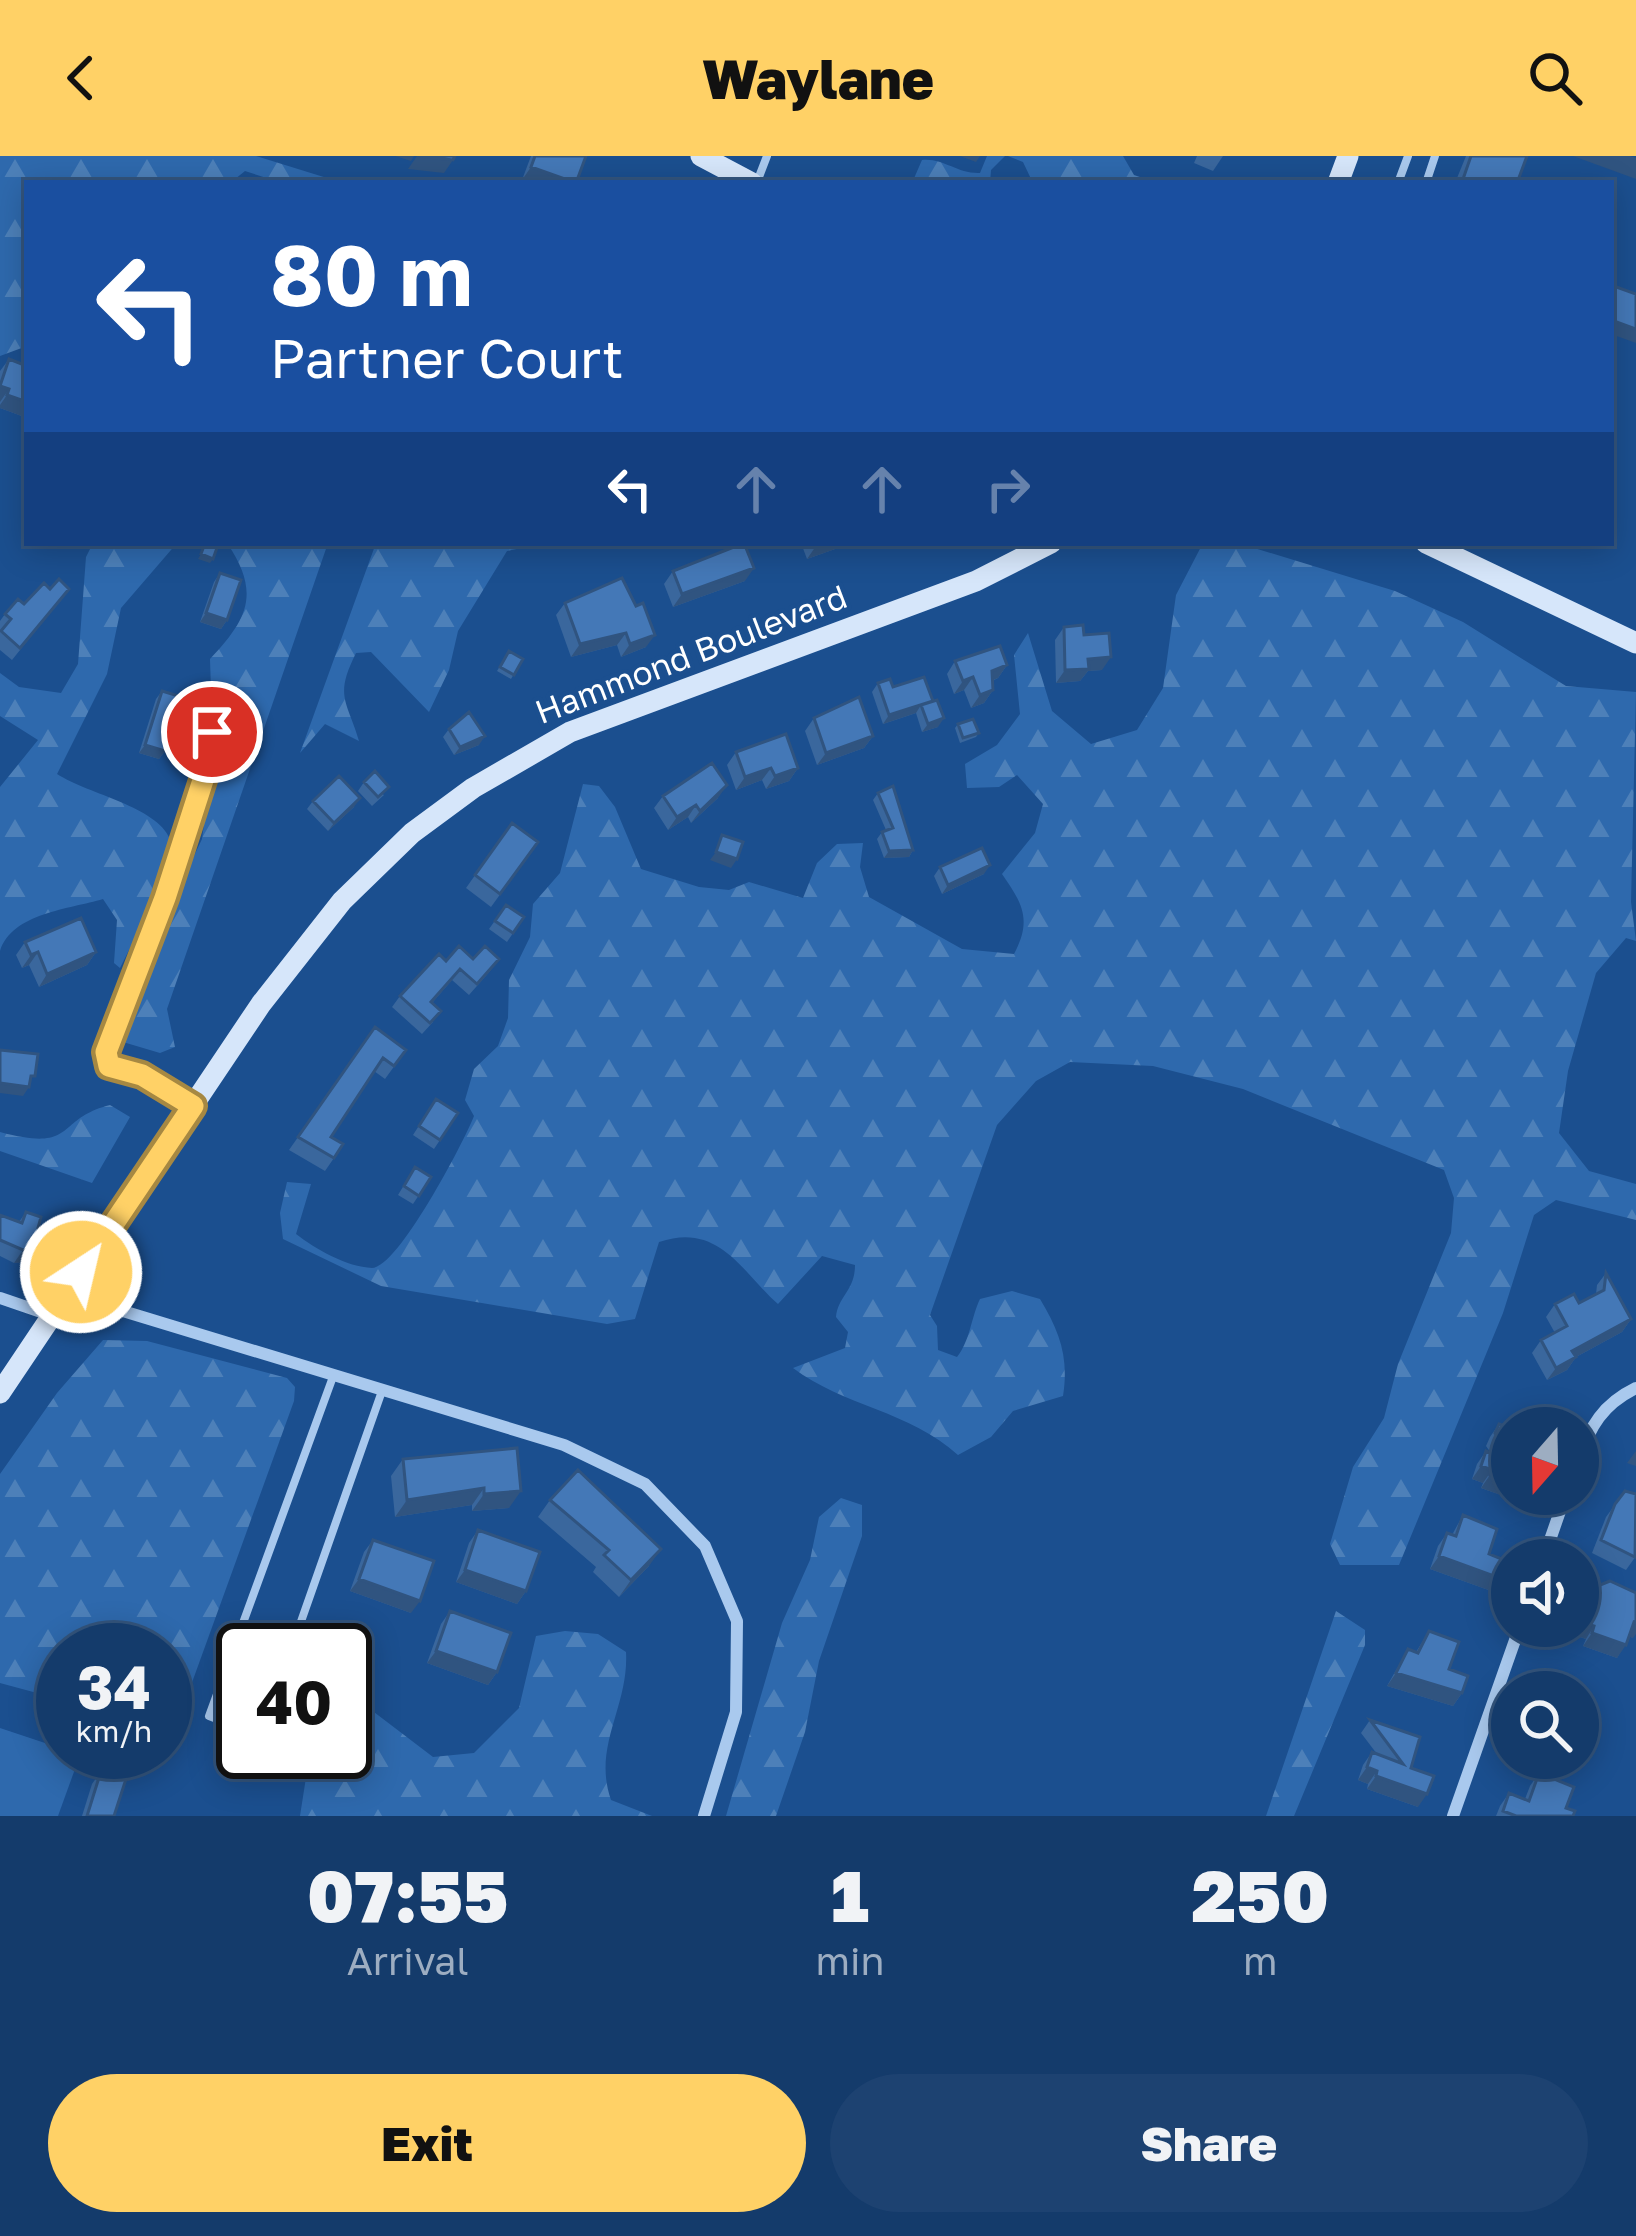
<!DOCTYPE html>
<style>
:root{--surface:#143b6b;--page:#1d4271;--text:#f1f3f6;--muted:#9dadc1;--line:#33557e;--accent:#ffd166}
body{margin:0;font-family:"Golos Text",sans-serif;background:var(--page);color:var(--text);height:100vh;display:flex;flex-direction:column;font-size:45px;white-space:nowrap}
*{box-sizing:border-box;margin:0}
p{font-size:39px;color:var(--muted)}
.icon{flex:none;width:66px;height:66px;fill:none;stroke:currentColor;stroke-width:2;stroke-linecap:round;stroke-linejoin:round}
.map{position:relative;height:1660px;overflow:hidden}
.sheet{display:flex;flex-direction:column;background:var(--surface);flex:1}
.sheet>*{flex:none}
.top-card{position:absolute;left:24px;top:24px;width:1590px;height:366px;border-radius:0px;box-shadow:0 6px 30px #0003,0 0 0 3px var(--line);background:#1a4fa0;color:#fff;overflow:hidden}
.needle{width:78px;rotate:200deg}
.buttons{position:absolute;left:1491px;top:1251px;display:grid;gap:24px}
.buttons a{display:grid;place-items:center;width:108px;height:108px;border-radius:50%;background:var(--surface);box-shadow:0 6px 30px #0003,0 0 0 3px var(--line);font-size:60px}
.speed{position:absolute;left:36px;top:1467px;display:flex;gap:24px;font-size:60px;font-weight:700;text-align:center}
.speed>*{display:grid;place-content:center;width:156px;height:156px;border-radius:50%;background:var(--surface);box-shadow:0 6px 30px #0003,0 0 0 3px var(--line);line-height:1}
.speed small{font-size:30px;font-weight:400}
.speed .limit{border:6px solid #111;border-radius:18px;background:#fff;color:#111}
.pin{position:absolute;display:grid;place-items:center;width:102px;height:102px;color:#fff;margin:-51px;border:6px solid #fff;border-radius:50%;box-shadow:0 3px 12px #0007}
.me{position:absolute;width:132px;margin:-66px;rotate:35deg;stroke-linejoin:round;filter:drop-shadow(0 0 9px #0008)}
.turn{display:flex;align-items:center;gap:42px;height:252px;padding:0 48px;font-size:54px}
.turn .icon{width:156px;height:156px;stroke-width:2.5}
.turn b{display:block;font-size:84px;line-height:102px}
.lanes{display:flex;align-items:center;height:114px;padding:0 48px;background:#0003;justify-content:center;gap:60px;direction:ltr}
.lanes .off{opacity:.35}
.eta{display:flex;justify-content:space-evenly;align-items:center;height:204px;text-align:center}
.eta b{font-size:72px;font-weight:800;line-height:84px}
.cta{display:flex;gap:24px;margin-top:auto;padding:24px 48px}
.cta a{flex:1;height:138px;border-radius:72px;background:var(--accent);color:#111;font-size:48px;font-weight:800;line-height:138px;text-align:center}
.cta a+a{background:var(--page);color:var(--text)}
header{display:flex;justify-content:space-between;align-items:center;height:156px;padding:0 48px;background:var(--accent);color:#111;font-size:54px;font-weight:800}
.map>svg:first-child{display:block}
.forest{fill:url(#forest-firs)}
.pitch{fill:#2e69ad}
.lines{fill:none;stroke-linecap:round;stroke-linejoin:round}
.lane{stroke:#a9c9ee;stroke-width:8}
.street{stroke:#a9c9ee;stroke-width:12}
.secondary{stroke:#d6e6fa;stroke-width:21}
.wall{fill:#3a679d}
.shaded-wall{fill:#305480}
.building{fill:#4478b7;stroke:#305480;stroke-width:3}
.route-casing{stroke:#a68842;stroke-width:30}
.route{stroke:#ffd166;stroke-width:21}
.labels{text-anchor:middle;stroke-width:9;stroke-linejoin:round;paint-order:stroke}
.street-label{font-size:33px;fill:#fff;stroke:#1b4f8f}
</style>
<header><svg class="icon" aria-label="back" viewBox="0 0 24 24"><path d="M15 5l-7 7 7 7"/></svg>Waylane<svg class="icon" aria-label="search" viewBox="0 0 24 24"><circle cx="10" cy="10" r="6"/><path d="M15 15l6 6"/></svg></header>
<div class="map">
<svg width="1636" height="1660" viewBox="0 0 1636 1660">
<defs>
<pattern id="forest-firs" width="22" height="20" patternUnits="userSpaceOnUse" patternTransform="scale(3)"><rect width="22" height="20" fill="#2e69ad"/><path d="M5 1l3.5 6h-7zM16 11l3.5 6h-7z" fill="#4d80b9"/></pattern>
</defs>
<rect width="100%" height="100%" fill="#1b4f8f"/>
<!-- forest -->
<path class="forest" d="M0 0H256L343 27H282L245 15 230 27H27V190L0 200Z
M987 0H1005L991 14 990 27H912L922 4C944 2 957 18 980 17Z
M1008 0H1123L1134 19 1157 27H1033L1023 6Z
M93 387H177L121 452 107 518 57 618C90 639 156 650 170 683L142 768 120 812 114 807 117 764 103 743C70 753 12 757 0 795V631L38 584 0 560V517L19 531 61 537 78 508 86 401Z
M227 387H328L167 853 175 891 160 897 123 886 148 798 202 683 219 558 211 533 210 503C248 463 261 437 227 387Z
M376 387H546L507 395 458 475 449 514 429 556 371 496 356 497C334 541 347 544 359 585L325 568 300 597Z
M1203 387 1241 388 1395 435 1463 466 1566 530 1636 536 1631 746 1636 785 1626 782 1596 817 1568 915 1559 977 1589 1015 1636 1028V1064L1556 1044 1534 1059 1503 1157 1399 1409H1340L1330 1388 1353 1311 1384 1262 1398 1208 1451 1077 1454 1042 1444 1014 1243 933 1153 910 1070 906 1036 925 997 969 930 1159 937 1170 938 1194 957 1201C970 1185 971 1162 980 1143L1012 1135 1040 1143C1060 1176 1069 1202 1063 1240L1013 1255 991 1281 958 1299C910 1255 843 1250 793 1212L845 1192 848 1176 836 1161C838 1140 855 1135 855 1109L822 1100 778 1148C743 1118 720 1065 659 1086L635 1163 607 1168 381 1130 283 1083 280 1057 287 1026 311 1028 296 1078C315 1093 347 1111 372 1112 398 1112 464 986 474 960L465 944 474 913 498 890 508 862 509 824 530 781 533 748 560 717 583 628 599 630 615 651 641 713 699 731 729 734 749 726 803 742 817 707 837 688 863 687 860 711 869 741 962 793 1014 798C1032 764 1023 748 1002 718L1035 677 1043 648 1017 619 999 631 967 632 965 608 997 589 1020 558 1014 499 1028 477 1052 555 1091 588 1137 574 1163 532 1176 439Z
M110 949 130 961 92 1027 0 995V976C78 997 54 963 110 949Z
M103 1184 147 1185 287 1222 295 1231 294 1245 190 1532 166 1574 165 1494H63V1544L0 1527V1318L57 1237Z
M841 1342 862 1349V1380L819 1505 805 1576 776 1660H726L782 1467 810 1404 819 1361Z
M1336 1455 1365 1474V1489L1294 1660H1266Z
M565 1475 598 1478 626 1496C629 1551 592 1590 611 1644L652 1660H300L310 1596H345V1534L433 1601 474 1597 519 1552 536 1480Z"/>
<!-- pitch -->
<path class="pitch" d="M0 1572 63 1593 75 1613 58 1660H0Z"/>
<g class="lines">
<!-- lane -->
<path class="lane" d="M757 26 767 0
M1398 27 1408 0
M1426 27 1435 0
M109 909 108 885C149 796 197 672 212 576
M291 1494 382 1235
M243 1573 209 1560 334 1218"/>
<!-- street -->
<path class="street" d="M102 909 142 919 192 950
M67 1138 564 1289 645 1328 705 1390 737 1465 736 1556 704 1660
M0 1142 50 1159
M1578 1305C1590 1270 1603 1248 1636 1232
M1543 1404 1566 1338
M1453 1660 1520 1470"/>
<!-- secondary -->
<path class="secondary" d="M701 0 752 27
M1338 27 1348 0
M1426 387 1636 487
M0 1237 261 848 342 745 412 677 473 632 570 576 976 425 1051 387"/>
</g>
<!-- wall -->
<path class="wall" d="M531 0H586L522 24Z
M1197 0H1223L1213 15 1194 7Z
M1466 0H1527L1517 27H1455Z
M9 203 27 210V262L0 252V215Z
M801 387H852L807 403Z
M673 415 745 425 673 451 664 428Z
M220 417 227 464 221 473 200 466 214 426Z
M50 433H69L12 504 0 494V465L5 458Z
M565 447 636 450 646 491 621 501 617 489 571 501 556 459Z
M1064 471 1084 479 1102 514 1088 515 1080 525 1056 527 1055 484Z
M509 495 523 503 511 523 497 515Z
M955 505 1007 509 998 522 992 525 993 534 984 547 971 552 964 534 954 538 947 518Z
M924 521 938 571 922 576 916 557 883 568 872 536 878 527 893 531Z
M162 535 165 595 159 603 139 597 156 543Z
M814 562 873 580 864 592 817 609 805 575Z
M958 568 979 577 976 581 960 587 955 572Z
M449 573 479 589 454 599 443 581Z
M736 596 798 612 789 625 766 633 762 624 736 634 727 609Z
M364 626 384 639 372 650 358 635Z
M878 637 913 694 909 701 884 702 877 683 882 676 886 674 873 644Z
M663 640 718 642 691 667 688 661 668 674 654 652Z
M313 645 354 651 328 675 307 653Z
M512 667 538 686 491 751 466 732Z
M940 711 984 718 942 738 934 720Z
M506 749 524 761 507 786 489 773Z
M25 786 96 796 87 809 39 831 29 809 22 812 16 799Z
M473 803 491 814 469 839 452 824 432 847 433 866 422 878 392 851 400 840 446 805Z
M375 871 406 894 385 923 374 915 331 981 334 1002 325 1015 289 994Z
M436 943 458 957 434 993 413 979Z
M415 1011 431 1021 413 1048 398 1039Z
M26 1056 27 1106 14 1107 0 1100V1059L19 1066Z
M1606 1117 1631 1163 1622 1176 1576 1201 1567 1214 1547 1224 1532 1197 1541 1184 1555 1177 1546 1161 1555 1148 1579 1147 1596 1138 1597 1129Z
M1499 1268 1512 1272V1338H1533L1526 1348 1481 1332 1483 1327 1472 1323 1477 1308 1486 1295 1491 1297 1486 1290 1490 1281Z
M517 1292 509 1352 472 1355V1349L395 1361 391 1320 403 1303Z
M1625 1335 1636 1400 1626 1414 1592 1397 1606 1361Z
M550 1344 649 1410 619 1441 593 1416 596 1411 538 1361Z
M1463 1359 1489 1398 1502 1423 1494 1436 1430 1413 1438 1390 1447 1377 1452 1379Z
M478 1374 526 1435 517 1448 456 1426 469 1387Z
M373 1384 411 1457 350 1435 364 1396Z
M1600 1429 1633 1482 1629 1480 1617 1502 1583 1490 1586 1483 1562 1475 1564 1470H1578L1591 1442Z
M450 1455 497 1516 488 1529 427 1507 441 1468Z
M1429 1475 1462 1537 1453 1550 1387 1530 1408 1493 1416 1496Z
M1370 1564 1411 1612 1418 1651 1367 1633 1368 1628 1358 1624 1363 1609 1372 1596 1377 1598 1361 1577Z
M101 1615 114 1660H82L92 1628Z
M1539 1617 1573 1660H1496L1500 1650 1509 1637 1525 1643 1530 1630Z"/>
<!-- shaded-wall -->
<path class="shaded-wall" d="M395 0H414L411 5Z
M417 0 453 4 444 17 408 13Z
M960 0H980L976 6Z
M1573 0H1630L1636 2V23Z
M531 11 575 27H530L522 24Z
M1611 164 1636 173V187L1611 178Z
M0 230 9 233 0 246Z
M7 239 27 246V262L0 252V249Z
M825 387H852L807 403 816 390Z
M201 398 213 403 210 407 198 403Z
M754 412 745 425 673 451 682 438Z
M206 457 227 464 221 473 200 466Z
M626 477 617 489 571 501 580 488Z
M655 479 646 491 621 501 630 488Z
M1111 501 1102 514 1088 515 1080 525 1056 527 1065 514 1088 503Z
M1007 509 998 522 983 528 992 515Z
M973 521 964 534 954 538 963 525Z
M993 534 984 547 971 552 980 539Z
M933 545 921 549 916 557 883 568 889 559Z
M944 562 938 571 922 576 928 568Z
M485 580 479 589 454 599 460 591Z
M873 580 864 592 817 609 826 597Z
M145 589 165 595 159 603 139 597Z
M771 612 762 624 736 634 745 621Z
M798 612 789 625 766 633 775 620Z
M727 629 718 642 691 667 700 655Z
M360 642 354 651 328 675 334 667Z
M696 649 688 661 668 674 677 661Z
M913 694 909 701 884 702 889 695Z
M716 696 737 703 731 712 710 704Z
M990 709 984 718 942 738 948 729Z
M38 796 29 809 22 812 31 799Z
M96 796 87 809 39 831 47 818Z
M0 927 29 931 23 940 0 937Z
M35 1093 27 1106 14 1107 23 1094Z
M1631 1163 1622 1176 1563 1208 1572 1195Z
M1576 1201 1567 1214 1547 1224 1556 1212Z
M1636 1295V1310L1627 1307Z
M1481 1310 1492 1314 1483 1327 1472 1323Z
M1490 1319 1512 1327V1338H1533L1526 1348 1481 1332Z
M484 1332 472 1349 395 1361 407 1344Z
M521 1335 509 1352 472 1355 484 1338Z
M661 1393 649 1410 619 1441 631 1424Z
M1439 1400 1502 1423 1494 1436 1430 1413Z
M465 1414 526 1435 517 1448 456 1426Z
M359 1423 420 1445 411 1457 350 1435Z
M1578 1465 1594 1470 1586 1483 1562 1475 1566 1470H1578Z
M1634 1466 1636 1467V1478L1633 1482 1625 1479Z
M1592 1477 1626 1489 1617 1502 1583 1490Z
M436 1495 497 1516 488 1529 427 1507Z
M1396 1517 1462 1537 1453 1550 1387 1530Z
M1367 1611 1377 1615 1368 1628 1358 1624Z
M1376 1620 1427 1638 1418 1651 1367 1633Z"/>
<!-- building -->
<path class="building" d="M419 0H455L453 4Z
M535 0H586L576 27 531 11Z
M1471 0H1527L1517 27H1455L1457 24 1462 26Z
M1611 129 1636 138V173L1611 164Z
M9 203 27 210V246L7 239 9 233 0 230Z
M205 387 218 389 213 403 201 398Z
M744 387 754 412 682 438 673 415Z
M220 417 241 424 227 464 206 457Z
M622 422 636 450 643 447 655 479 630 488 626 477 580 488 565 447Z
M59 423 69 433 20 492 1 475 11 463 5 458 18 443 24 448 44 427 50 433Z
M1083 469 1084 479 1109 477 1111 501 1088 503 1089 513 1065 514 1064 471Z
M1000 490 1007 509 992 515 993 534 980 539 973 521 963 525 955 505Z
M509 495 523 503 514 519 500 511Z
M924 521 933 545 889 559 878 527 890 523 893 531Z
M162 535 182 541 165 595 145 589Z
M859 541 873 580 826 597 814 562Z
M937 544 944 562 928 568 921 549Z
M469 556 485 580 460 591 449 573Z
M973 563 979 577 963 582 958 568Z
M786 578 798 612 775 620 771 612 745 621 736 596Z
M712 607 727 629 700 655 696 649 677 661 663 640Z
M375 615 389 631 378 641 364 626Z
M339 620 360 642 334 667 313 645Z
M893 630 913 694 889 695 882 676 893 672 878 637Z
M512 667 538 686 500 738 475 719Z
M722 679 743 686 737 703 716 696Z
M982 692 990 709 948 729 940 711Z
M506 749 524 761 513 777 495 765Z
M81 762 96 796 47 818 38 796 31 799 25 786Z
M459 790 473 803 485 790 499 803 477 828 460 813 431 846 441 855 430 867 400 840 439 798 446 805Z
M375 871 406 894 394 910 383 902 331 981 343 988 334 1002 298 981Z
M0 894 38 898 35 920H31L29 931 0 927Z
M436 943 458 957 440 984 419 970Z
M415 1011 431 1021 419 1040 404 1030Z
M26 1056 41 1061 38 1072 42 1074 35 1093 23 1094 0 1084V1059L22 1067Z
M1606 1117 1631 1163 1572 1195 1576 1201 1556 1212 1541 1184 1567 1170 1555 1148 1574 1138 1579 1147 1604 1134Z
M1499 1268 1512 1272V1301L1495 1277Z
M517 1292 521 1335 484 1338V1332L407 1344 403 1303Z
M1486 1295 1512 1305V1327L1490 1319 1492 1314 1481 1310Z
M578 1314 661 1393 631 1424 604 1399 609 1394 550 1344Z
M1625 1335 1636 1338 1635 1401 1601 1384 1615 1348Z
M1463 1359 1497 1373 1489 1398 1509 1406 1502 1423 1439 1400 1447 1377 1456 1380Z
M478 1374 540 1396 526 1435 465 1414Z
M373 1384 434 1405 420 1445 359 1423Z
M1610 1425 1636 1437V1467L1634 1466 1626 1489 1592 1477 1594 1470 1578 1465V1444L1592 1449 1600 1429Z
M450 1455 511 1477 497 1516 436 1495Z
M1429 1475 1459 1486 1449 1513 1468 1520 1462 1537 1396 1517 1408 1493 1418 1497Z
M1561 1525 1585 1533 1581 1544 1587 1547 1579 1569 1578 1536H1550V1533L1557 1536Z
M1370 1564 1420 1581 1411 1612 1434 1620 1427 1638 1376 1620 1377 1615 1367 1611 1372 1596 1403 1608Z
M101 1615 126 1623 114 1660H87Z
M1539 1617 1574 1631 1566 1652 1575 1655 1573 1660H1516L1503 1655 1509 1637 1529 1645Z"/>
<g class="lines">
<defs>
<path id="route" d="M81 1116 193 950 142 919 109 910 106 896 165 742 205 618 212 576"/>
</defs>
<!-- route casing -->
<use href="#route" class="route-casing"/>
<!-- route -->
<use href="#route" class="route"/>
</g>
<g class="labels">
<!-- street labels -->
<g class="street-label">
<text transform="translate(691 498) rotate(-21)" y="12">Hammond Boulevard</text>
</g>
</g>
</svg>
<div class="buttons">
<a><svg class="needle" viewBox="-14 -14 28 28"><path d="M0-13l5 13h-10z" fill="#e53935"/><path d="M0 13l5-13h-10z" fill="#9dadc1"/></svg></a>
<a><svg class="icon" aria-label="sound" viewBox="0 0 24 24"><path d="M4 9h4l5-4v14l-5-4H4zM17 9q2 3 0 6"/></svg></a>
<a><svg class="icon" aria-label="search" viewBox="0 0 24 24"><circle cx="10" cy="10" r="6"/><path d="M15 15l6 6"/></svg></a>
</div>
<div class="speed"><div>34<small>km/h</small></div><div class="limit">40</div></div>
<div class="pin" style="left:212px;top:576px;background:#d93025"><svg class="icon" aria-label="arrive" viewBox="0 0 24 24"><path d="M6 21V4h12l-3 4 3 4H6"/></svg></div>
<svg class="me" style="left:81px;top:1116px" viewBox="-20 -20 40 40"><circle r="17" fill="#ffd166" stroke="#fff" stroke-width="3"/><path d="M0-11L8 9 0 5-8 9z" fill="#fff"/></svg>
<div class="top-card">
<div class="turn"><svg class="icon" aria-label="left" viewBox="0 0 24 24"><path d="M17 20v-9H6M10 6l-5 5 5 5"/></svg><div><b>80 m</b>Partner Court</div></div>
<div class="lanes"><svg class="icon" aria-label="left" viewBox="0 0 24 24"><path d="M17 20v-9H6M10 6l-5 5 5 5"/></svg><svg class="icon off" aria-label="ahead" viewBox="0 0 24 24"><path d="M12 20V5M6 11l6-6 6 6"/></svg><svg class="icon off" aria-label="ahead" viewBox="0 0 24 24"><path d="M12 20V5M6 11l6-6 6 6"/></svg><svg class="icon off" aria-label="right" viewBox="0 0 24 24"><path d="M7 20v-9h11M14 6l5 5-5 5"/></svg></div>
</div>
</div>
<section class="sheet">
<div class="eta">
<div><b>07:55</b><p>Arrival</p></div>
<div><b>1</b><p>min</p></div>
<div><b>250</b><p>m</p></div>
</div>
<div class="cta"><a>Exit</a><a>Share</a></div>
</section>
